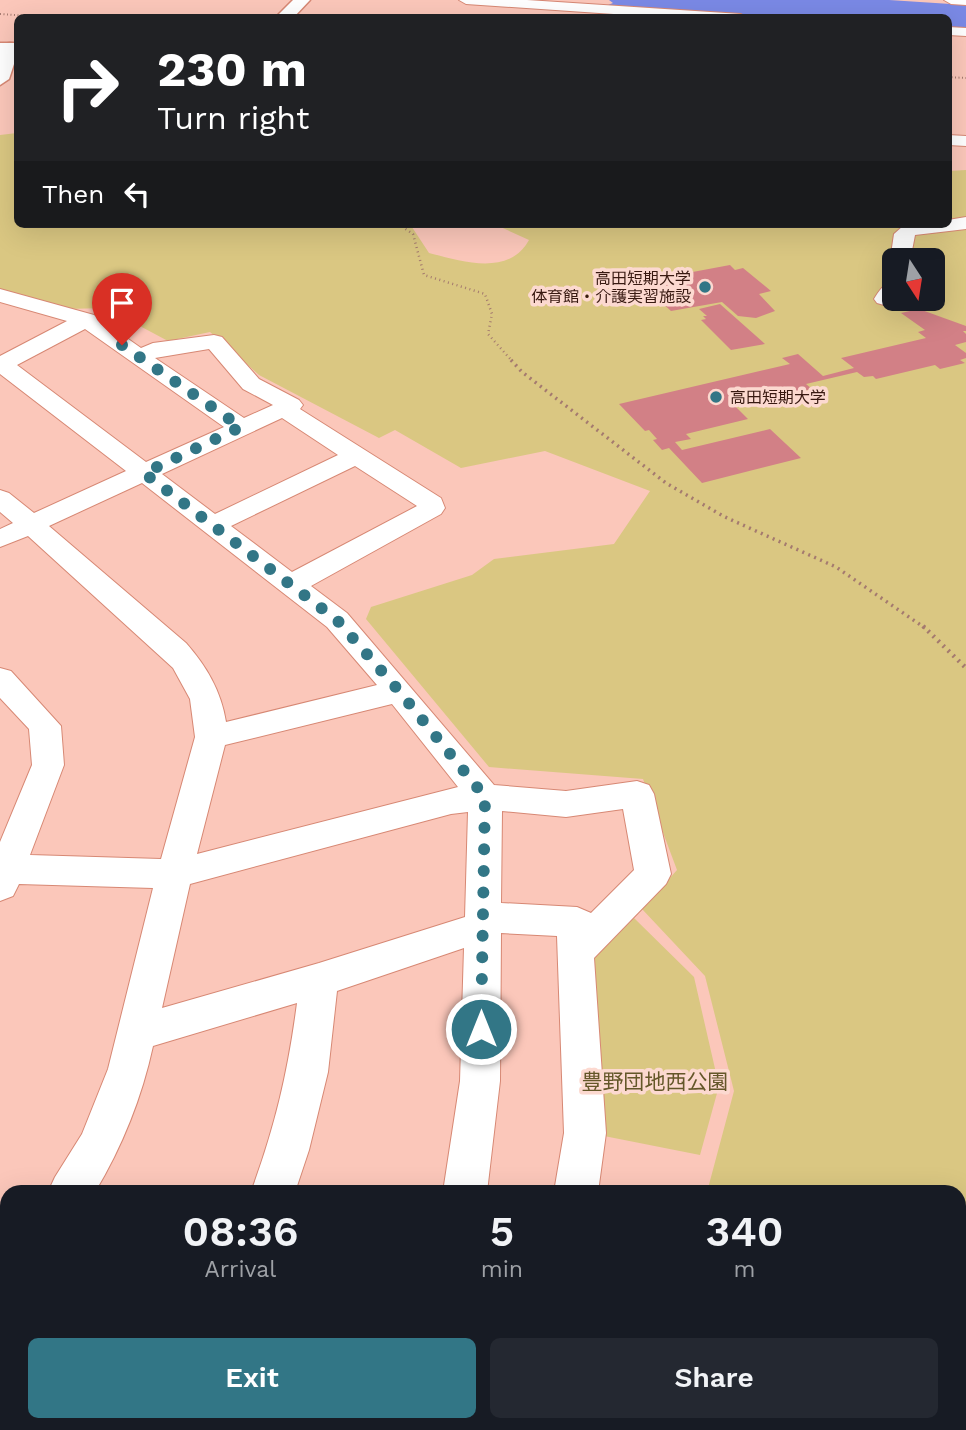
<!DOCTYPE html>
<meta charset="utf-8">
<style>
:root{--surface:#171b24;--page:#242831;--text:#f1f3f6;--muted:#9ea1a6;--accent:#327686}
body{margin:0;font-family:"Work Sans","Noto Sans JP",sans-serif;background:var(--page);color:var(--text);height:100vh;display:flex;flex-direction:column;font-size:26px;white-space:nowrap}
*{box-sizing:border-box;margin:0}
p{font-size:23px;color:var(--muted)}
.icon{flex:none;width:38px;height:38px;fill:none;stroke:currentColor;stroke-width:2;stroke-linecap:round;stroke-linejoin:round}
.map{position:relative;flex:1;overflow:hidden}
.drawer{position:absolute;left:0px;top:1185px;width:966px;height:247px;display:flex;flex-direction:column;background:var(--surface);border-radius:21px 21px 0 0;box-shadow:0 7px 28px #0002}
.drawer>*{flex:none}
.guide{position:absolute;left:14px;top:14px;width:938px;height:214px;border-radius:10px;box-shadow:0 7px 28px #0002;background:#202124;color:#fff;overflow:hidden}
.needle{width:46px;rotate:168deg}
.fabs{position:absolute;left:882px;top:248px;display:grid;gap:14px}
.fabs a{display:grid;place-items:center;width:63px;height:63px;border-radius:10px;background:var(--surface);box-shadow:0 7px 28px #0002;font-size:35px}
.pin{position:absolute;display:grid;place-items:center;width:60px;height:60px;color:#fff;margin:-72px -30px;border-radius:50% 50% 50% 0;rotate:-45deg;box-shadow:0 0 7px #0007}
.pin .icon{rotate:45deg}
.me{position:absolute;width:77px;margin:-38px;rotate:0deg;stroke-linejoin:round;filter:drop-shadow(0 0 5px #0008)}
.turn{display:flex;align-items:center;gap:24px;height:147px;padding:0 28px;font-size:32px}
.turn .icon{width:91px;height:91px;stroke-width:2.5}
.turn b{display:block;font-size:49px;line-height:60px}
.then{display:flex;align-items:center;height:66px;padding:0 28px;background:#0003;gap:14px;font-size:26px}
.eta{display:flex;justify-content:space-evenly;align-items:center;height:119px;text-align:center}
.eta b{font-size:42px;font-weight:600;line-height:49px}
.primary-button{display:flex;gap:14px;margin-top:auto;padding:14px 28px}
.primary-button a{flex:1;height:80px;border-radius:10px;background:var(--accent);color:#fff;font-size:28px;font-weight:600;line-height:80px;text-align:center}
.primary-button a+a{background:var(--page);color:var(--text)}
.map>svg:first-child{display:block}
.green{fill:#dac782;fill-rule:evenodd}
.water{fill:#7a89e5}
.building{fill:#d28086}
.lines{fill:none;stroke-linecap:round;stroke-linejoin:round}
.minor-casing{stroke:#d78874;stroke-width:2}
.tertiary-casing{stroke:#d78874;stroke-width:3}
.primary-casing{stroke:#d78874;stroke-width:3}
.path-far3{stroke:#a47a6f;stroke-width:2;stroke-dasharray:1 2.5;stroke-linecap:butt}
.path-far2{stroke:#a47a6f;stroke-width:2.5;stroke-dasharray:1 3.5;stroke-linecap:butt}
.path-far1{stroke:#a47a6f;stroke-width:3.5;stroke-dasharray:2 4.5;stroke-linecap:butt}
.path{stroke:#a47a6f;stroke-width:4.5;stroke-dasharray:2 5;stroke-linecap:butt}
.minor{fill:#fff;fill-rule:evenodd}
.tertiary{fill:#fff;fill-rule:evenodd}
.primary{fill:#fff;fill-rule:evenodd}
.route{stroke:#327686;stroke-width:12;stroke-dasharray:0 21.6}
.poi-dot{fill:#327686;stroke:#fcd9d0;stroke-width:2.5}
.labels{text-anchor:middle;stroke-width:7;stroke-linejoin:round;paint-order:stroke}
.far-poi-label{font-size:16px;fill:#381911;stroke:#fcd9d0;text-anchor:end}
.near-park-label{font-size:21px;fill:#645729;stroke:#fcd9d0}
</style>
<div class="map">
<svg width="966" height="1430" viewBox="0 0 966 1430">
<rect width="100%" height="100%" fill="#fbc7ba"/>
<!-- green -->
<path class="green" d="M17 133 18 224H410L429 253C461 261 509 277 529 240L494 224H948L949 171 966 170V1341L959 1338V1192H707L734 1091 705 976 642 909 677 870 643 779 489 767 366 619 371 607 472 575 494 559 614 544 650 491 545 451 461 468 395 430 379 438 259 375 210 332 168 341 106 308 67 309 0 289V135ZM894 261H933V299H894Z
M634 918 694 977 719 1086 700 1155 599 1135 587 978 594 958Z"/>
<!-- water -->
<path class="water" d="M609 0H889L966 5V30L949 29 948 18 775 17 616 7 608 5 613 3Z"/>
<!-- building -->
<path class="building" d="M730 265 735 270 743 268 771 291 759 294 775 311 756 318 738 316 722 302 671 311 639 282Z
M720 304 765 344 731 350 701 320 706 319 703 316H707L699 309Z
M919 309 966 326V331H963L966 334V342L955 345 966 353V358L960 360 965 363 940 369 935 365 876 379 873 376 864 377 857 372 806 384 812 389 736 407 748 419 686 434 691 439 675 442 682 450 770 429 801 458 702 483 669 448 662 450 653 440 657 439 649 430 645 431 619 404 790 364 782 358 798 354 823 376 854 368 841 358 926 338 918 332 925 330 901 313Z"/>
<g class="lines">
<defs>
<path id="minor" d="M459 0H527L741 14 747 18H672L466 4Z
M944 0H966V5L951 4Z
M948 27 966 28V36L948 35Z
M948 135 966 136V146L948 145Z
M966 217V229L915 235 910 261H894V266L890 261 894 234 903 226 948 224V220Z
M894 281 895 299 884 305 877 303 874 299C879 291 884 283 894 281Z
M0 289 94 315 141 348 153 343 214 335 222 337 259 379 299 400 303 405 300 409 441 498 445 508 441 514 311 586 347 613 494 785 566 791 637 781 649 785 654 794 671 874 666 884 594 958 606 1133 598 1192H554L564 1133 557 936 501 933 500 1081 487 1192H443L460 1081 464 948 337 991 328 1072 309 1150 295 1192H251C275 1127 288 1072 297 1003L153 1046C142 1097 122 1147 95 1192H48L55 1177 82 1134 108 1069 153 888 19 884 13 896 0 901V842L32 765 29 729 0 698V668L11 671 61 726 64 765 30 855 161 859 195 737 190 699 173 668 28 536 0 547V529L13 523 0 512V490L9 493 34 513 126 471 0 374V356L67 321 0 302ZM85 329 224 427 146 462 17 365ZM209 349 243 389 273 405 244 418 155 358ZM282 418 338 455 215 514 162 474ZM355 466 417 506 292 572 231 526ZM142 483 327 627 377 685 226 722C221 690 206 666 186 643L49 526ZM392 704 458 787 197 854 225 745ZM623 809 634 870 591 913 577 907 501 903 502 811 566 817ZM468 812 465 917 319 963 162 1008 190 884 451 814Z
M7 1239V1289L0 1292V1242Z
M88 1424H143L140 1430H86Z
M396 1424H450L447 1430H394Z"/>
<path id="tertiary" d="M10 43 16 44 18 52 9 79 0 85V52L4 44Z"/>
<path id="primary" d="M293 0H310L293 18H275Z
M0 43H18V53H0Z"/>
</defs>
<!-- minor casing -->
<use href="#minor" class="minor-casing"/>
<!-- tertiary casing -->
<use href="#tertiary" class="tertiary-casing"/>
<!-- primary casing -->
<use href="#primary" class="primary-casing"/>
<!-- path-far3 -->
<path class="path-far3" d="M0 14 54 18
M948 77 966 78"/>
<!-- path-far2 -->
<path class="path-far2" d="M398 224 413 234 424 275 485 294 492 314 488 334 512 361"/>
<!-- path-far1 -->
<path class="path-far1" d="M511 360 522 372 666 483 725 517 836 567 925 628"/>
<!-- path -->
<path class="path" d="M923 626 966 668"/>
<!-- minor -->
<use href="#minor" class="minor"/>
<!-- tertiary -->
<use href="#tertiary" class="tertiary"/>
<!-- primary -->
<use href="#primary" class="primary"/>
</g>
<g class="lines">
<!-- route -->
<path class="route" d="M122 345 241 427 144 473 337 620 399 691 485 797 481 1029"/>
</g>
<!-- markers -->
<g class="poi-dot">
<circle cx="705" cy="287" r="7"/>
<circle cx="716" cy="397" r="7"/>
</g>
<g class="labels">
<!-- far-poi labels -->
<g class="far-poi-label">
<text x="691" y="284">高田短期大学<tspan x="691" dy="18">体育館・介護実習施設</tspan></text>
<text x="730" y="403" text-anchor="start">高田短期大学</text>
</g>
<!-- near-park labels -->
<g class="near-park-label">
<text x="655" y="1089">豊野団地西公園</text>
</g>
</g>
</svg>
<div class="fabs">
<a><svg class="needle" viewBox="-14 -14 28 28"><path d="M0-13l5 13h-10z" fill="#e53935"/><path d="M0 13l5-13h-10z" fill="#9ea1a6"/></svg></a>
</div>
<div class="pin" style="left:122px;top:345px;background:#d93025"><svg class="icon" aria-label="arrive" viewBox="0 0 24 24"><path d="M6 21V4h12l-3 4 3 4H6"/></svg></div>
<svg class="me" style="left:481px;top:1029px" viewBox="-20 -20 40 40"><circle r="17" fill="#327686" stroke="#fff" stroke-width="3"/><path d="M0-11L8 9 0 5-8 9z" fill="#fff"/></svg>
<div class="guide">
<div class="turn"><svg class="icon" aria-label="right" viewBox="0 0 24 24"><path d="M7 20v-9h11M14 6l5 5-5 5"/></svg><div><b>230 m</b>Turn right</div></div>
<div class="then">Then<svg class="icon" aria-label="left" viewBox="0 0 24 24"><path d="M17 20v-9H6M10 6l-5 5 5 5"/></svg></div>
</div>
<section class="drawer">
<div class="eta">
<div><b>08:36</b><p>Arrival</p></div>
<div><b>5</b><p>min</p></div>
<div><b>340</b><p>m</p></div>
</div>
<div class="primary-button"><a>Exit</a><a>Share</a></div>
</section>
</div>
